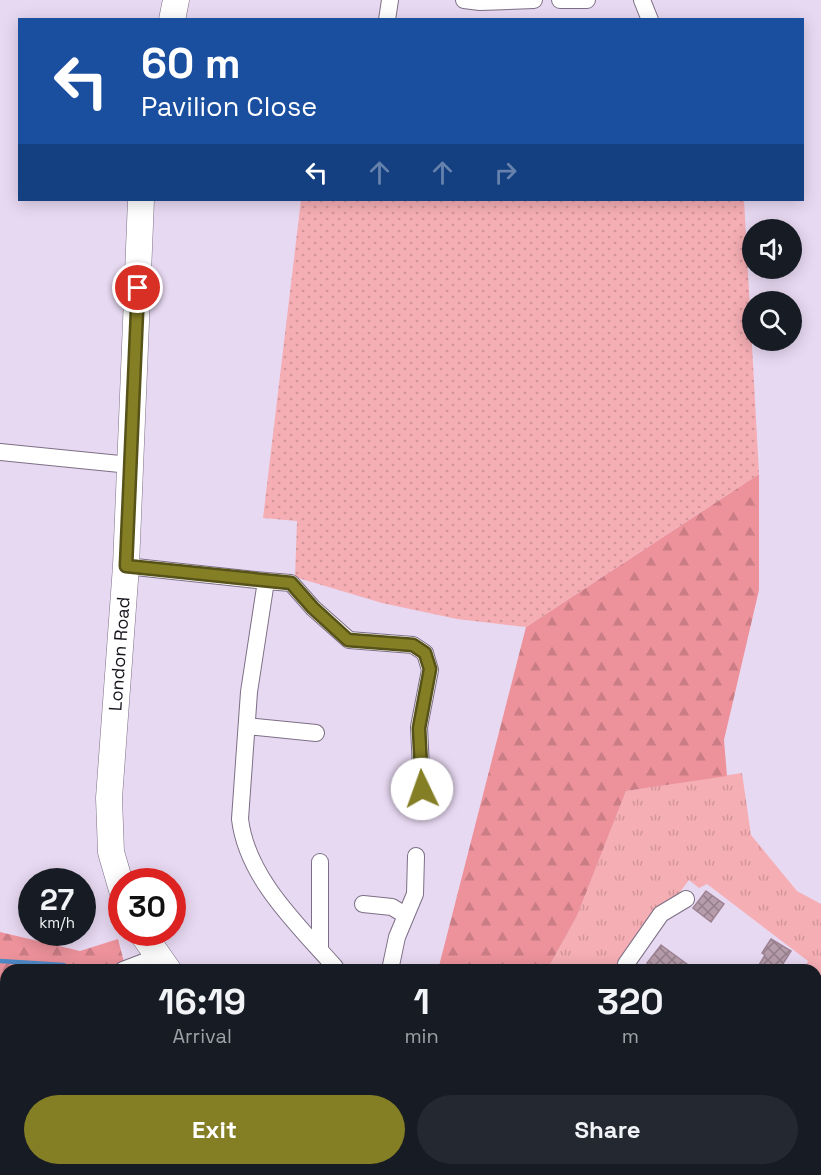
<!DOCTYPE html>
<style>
:root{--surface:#171b24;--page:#242831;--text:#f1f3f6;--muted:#9ea1a6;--accent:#847e25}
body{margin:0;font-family:"Space Grotesk",sans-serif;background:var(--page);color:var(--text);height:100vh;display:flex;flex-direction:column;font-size:22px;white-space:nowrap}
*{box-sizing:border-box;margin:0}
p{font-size:20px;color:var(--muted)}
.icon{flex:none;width:33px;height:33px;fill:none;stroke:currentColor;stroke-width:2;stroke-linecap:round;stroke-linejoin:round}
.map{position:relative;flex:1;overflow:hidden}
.panel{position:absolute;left:0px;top:964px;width:822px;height:212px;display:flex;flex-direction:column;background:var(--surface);border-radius:18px 18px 0 0;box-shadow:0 3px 15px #0003}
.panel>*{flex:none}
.hud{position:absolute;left:18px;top:18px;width:786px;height:183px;border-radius:0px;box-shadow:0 3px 15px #0003;background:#1a4fa0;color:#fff;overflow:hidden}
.tools{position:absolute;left:742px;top:219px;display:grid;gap:12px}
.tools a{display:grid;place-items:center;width:60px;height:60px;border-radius:50%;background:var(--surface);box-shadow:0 3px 15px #0003;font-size:30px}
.speed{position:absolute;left:18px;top:868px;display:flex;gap:12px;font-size:30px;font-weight:700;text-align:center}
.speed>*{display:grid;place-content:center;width:78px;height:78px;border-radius:50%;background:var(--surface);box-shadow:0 3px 15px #0003;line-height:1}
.speed small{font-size:15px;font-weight:400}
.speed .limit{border:9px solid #d22;background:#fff;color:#111}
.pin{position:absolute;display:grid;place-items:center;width:51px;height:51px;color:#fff;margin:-26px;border:3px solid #fff;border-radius:50%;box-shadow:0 2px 6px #0007}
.me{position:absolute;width:66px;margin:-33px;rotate:357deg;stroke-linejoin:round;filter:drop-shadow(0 0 4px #0008)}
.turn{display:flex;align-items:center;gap:21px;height:126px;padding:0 24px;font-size:27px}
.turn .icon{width:78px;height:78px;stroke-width:2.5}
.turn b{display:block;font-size:42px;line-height:51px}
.lanes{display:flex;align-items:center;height:57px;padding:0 24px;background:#0003;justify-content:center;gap:30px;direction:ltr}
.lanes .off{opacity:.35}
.eta{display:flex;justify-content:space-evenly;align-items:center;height:102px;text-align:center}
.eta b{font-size:36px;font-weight:600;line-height:42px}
.action{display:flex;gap:12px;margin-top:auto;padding:12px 24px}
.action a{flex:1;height:69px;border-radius:36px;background:var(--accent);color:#fff;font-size:24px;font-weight:600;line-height:69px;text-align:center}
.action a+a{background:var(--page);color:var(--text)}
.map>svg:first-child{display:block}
.grass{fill:url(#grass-tufts)}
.forest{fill:url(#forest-firs)}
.park{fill:url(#park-dots)}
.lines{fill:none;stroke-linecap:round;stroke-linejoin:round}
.stream{stroke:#4f8ac7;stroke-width:4.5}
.building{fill:url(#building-cross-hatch);stroke:#9d8392;stroke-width:1.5}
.street-casing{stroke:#7c6f85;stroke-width:18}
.primary-casing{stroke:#7c6f85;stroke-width:27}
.street{stroke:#fff;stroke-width:16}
.primary{stroke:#fff;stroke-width:26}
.route-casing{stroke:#565218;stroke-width:15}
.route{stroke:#847e25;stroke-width:10}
.labels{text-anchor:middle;stroke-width:4.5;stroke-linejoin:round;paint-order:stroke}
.street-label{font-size:18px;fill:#18131c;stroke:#e8d9f2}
</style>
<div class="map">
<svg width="821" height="1175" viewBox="0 0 821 1175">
<defs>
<pattern id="grass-tufts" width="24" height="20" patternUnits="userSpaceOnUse" patternTransform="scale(1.5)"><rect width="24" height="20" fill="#f5aeb4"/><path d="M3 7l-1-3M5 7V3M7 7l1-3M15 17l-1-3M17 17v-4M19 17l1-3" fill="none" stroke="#d1959a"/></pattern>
<pattern id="forest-firs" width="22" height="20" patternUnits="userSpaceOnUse" patternTransform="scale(1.5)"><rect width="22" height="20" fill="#ed929b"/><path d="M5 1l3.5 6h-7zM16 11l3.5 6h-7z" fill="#ca7d85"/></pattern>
<pattern id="park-dots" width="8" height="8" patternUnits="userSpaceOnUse" patternTransform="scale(1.5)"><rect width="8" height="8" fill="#f5aeb4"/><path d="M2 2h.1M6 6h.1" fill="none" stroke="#d1959a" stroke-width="1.8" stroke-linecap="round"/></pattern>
<pattern id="building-cross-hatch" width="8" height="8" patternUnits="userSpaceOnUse" patternTransform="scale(1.5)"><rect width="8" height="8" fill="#b79cab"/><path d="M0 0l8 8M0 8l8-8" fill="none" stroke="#947e8a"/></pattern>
</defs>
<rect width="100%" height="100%" fill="#e8d9f2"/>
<!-- grass -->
<path class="grass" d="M742 773 751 835 797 891 821 904V1060L816 1071V970H804L808 961 707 884 699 888 689 880 677 896 655 908 613 970H547L577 916 626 791Z
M701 1170 742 1175H700Z"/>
<!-- forest -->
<path class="forest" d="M759 474V590L724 740 727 776 626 791 577 916 547 970H438L526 627Z
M0 932 80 951 118 939 126 970H6V999L0 995Z
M153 1170H331L337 1175H154Z
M413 1170H481L477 1175H419Z"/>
<!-- park -->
<path class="park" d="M301 200H744L759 474 526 627 457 619 382 603 295 577 297 521 263 518Z"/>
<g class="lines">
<!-- stream -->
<path class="stream" d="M0 961 64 965 66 970
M173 1175 174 1170"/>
</g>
<!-- building -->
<path class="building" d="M706 891 724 904 711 922 693 908Z
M771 939 791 951 779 970H756L765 955 762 953Z
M661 945 695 970H656L647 963Z"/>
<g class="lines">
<defs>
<path id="street" d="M464 0 480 2 534 0
M560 0H587
M642 0 650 20
M387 20 390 0
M0 452 130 465
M126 566 266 581 249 692 240 819C247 878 298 925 335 967
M266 581 291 583 313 608 349 640 413 645 425 653 430 670 419 727 422 789
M247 726 316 733
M320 862V950
M363 904 392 907 405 915
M626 964 661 914 686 899
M123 970 157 957
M390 970 397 937 415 894 416 856
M0 1023 6 1021
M816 1093 821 1071
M816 1157 821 1156
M536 1170 537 1175
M58 1175V1170
M498 1175 505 1170
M687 1175 690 1170"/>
<g id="primary">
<path d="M172 20 176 0"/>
<path id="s1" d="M122 890 111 852 109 798 126 566 141 200"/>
<path d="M142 933 168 970"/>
<path d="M374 1170 380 1175"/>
</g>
</defs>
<!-- street casing -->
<use href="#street" class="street-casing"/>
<!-- primary casing -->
<use href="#primary" class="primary-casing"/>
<!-- street -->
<use href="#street" class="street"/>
<!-- primary -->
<use href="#primary" class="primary"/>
</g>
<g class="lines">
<defs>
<path id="route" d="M138 288 126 566 291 583 313 608 348 640 413 645 425 653 430 669 419 728 422 789"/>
</defs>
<!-- route casing -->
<use href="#route" class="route-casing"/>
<!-- route -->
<use href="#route" class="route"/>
</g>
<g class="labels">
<!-- street labels -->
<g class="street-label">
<text dy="6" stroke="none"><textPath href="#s1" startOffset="238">London Road</textPath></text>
</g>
</g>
</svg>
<div class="tools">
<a><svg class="icon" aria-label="sound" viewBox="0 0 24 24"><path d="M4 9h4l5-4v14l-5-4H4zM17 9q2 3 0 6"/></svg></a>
<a><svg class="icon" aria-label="search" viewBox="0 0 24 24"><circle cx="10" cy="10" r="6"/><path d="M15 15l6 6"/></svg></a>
</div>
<div class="speed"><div>27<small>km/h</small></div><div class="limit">30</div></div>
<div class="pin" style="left:138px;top:288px;background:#d93025"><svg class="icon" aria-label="arrive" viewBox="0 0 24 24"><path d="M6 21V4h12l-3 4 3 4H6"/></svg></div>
<svg class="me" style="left:422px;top:789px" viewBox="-20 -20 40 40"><circle r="19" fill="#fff"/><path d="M0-13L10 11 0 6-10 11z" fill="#847e25"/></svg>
<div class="hud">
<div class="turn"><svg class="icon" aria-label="left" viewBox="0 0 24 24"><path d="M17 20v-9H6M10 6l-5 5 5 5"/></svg><div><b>60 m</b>Pavilion Close</div></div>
<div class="lanes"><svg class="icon" aria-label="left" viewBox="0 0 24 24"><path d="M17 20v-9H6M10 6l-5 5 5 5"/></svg><svg class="icon off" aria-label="ahead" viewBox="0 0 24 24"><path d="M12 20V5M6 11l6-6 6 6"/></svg><svg class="icon off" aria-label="ahead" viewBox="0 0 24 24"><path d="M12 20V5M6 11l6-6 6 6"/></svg><svg class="icon off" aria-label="right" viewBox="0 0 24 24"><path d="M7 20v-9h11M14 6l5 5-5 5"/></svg></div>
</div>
<section class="panel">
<div class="eta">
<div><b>16:19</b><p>Arrival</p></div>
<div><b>1</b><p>min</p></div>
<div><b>320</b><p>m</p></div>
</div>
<div class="action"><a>Exit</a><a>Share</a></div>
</section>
</div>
